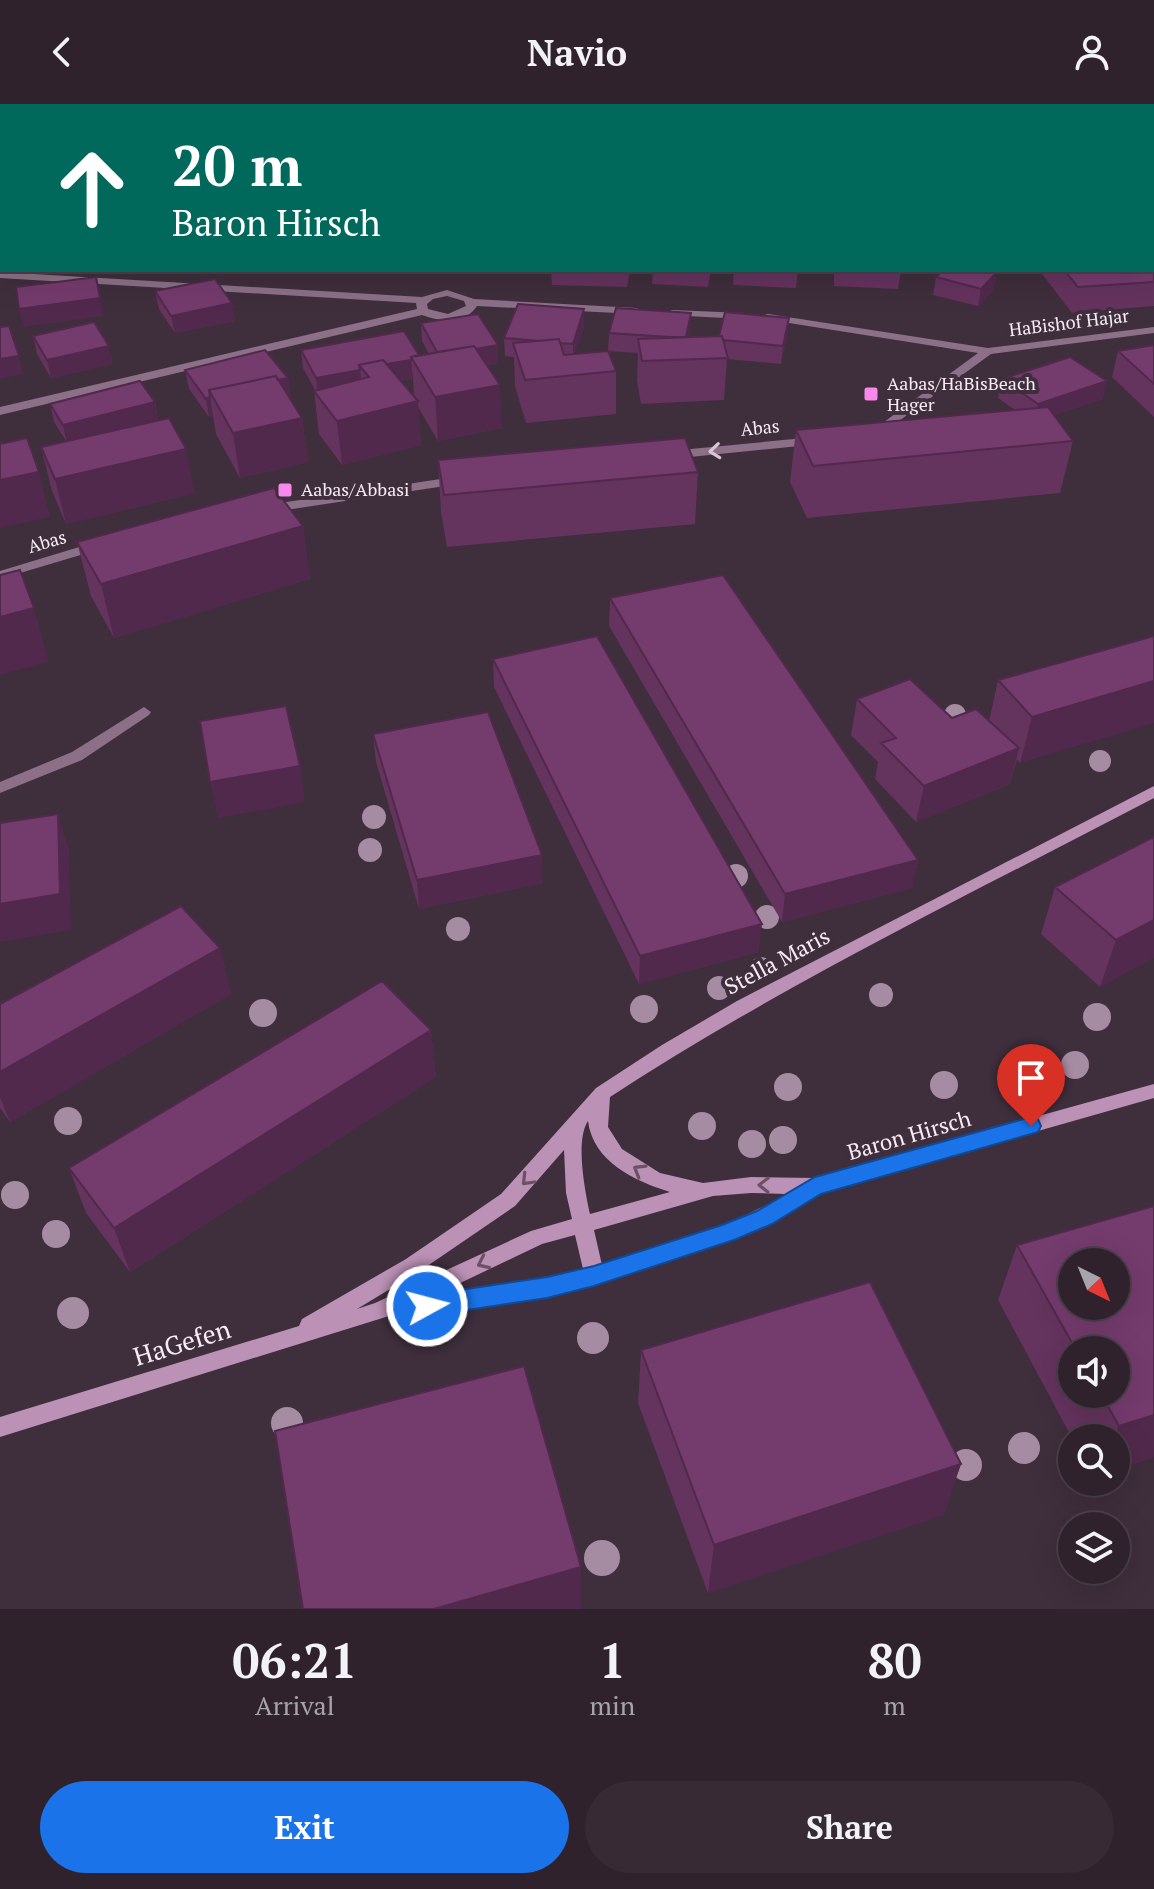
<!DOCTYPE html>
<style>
:root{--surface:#2f222d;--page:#372a35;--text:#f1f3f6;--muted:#a7a4aa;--line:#4a3f49;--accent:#1a73e8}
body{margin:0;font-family:"PT Serif",serif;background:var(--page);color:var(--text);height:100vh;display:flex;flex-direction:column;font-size:30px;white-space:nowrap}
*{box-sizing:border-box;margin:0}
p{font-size:26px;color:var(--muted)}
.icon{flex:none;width:44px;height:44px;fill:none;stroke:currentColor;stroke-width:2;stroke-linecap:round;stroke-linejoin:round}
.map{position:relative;height:1505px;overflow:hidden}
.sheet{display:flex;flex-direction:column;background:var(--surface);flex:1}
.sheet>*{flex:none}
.banner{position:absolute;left:0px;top:0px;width:1154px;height:168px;box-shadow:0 8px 32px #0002,0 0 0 2px var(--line);background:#00695c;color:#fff;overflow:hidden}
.needle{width:52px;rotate:137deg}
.tools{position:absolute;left:1058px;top:1144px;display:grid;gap:16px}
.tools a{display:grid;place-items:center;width:72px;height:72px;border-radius:50%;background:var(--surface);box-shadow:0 8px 32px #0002,0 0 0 2px var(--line);font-size:40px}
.pin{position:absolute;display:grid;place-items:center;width:68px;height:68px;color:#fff;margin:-82px -34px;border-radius:50% 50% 50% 0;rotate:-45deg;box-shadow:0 0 8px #0007}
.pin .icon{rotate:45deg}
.me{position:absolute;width:88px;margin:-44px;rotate:83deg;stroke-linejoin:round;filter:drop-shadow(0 0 6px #0008)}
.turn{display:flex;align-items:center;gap:28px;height:168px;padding:0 40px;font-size:36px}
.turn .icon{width:104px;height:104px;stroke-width:2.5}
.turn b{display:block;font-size:56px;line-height:68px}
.eta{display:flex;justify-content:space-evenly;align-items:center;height:136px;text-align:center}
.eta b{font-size:48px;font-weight:800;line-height:56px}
.action{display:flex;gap:16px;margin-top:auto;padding:16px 40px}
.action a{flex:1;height:92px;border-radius:48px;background:var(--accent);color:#fff;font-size:32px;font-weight:800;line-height:92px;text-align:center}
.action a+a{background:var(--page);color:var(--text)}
header{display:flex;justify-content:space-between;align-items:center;height:104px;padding:0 40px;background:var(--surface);font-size:36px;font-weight:800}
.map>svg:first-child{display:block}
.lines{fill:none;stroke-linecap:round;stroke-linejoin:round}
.street{fill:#8b7087;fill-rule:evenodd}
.secondary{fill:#bb91b5;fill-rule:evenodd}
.tree{fill:#a68ca2}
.wall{fill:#64335e;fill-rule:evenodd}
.shaded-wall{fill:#51294c}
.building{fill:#743b6d;stroke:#51294c;stroke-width:2;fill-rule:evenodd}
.oneway{stroke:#d7c7d4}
.oneway2{stroke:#6a5166}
.route{fill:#1a73e8;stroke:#114b97;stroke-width:2}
.poi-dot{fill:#f888eb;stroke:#3f2e3c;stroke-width:3}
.labels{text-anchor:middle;stroke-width:8;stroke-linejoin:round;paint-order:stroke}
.far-street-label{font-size:18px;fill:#f7ecf5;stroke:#3f2e3c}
.far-poi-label{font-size:18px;fill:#f7ecf5;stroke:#3f2e3c;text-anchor:start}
.street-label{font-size:22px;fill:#f7ecf5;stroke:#3f2e3c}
.near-street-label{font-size:26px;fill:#f7ecf5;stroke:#3f2e3c}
</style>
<header><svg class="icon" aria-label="back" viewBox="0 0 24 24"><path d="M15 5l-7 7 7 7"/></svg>Navio<svg class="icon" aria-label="person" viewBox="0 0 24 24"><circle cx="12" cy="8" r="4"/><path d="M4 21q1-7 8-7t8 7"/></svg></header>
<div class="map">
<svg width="1154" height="1505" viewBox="0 0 1154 1505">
<rect width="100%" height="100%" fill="#3f2e3c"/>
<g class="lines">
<!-- street -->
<path class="street" d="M0 0H21L2 2V5Z
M2 36V42L0 43V37Z
M0 168 422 193 447 186 474 195 637 204 642 207 637 210 477 202C466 220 440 218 422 211L0 311V303L417 205 416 199 0 174ZM447 192 464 197 466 202 448 210 428 205 427 200 433 195Z
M672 206 744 209 749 212 744 215 668 211 667 209Z
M768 210 988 244 1154 223V229L991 250 877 333 871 329 873 326 978 249 764 215V211Z
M815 333 819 334V340L670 355 664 351 670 347Z
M461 372 467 376 465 379 266 409 260 405 266 401Z
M99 437 104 438V444L0 475V467Z
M144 603 151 608 149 611 82 656 0 689V678L72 648Z"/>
<!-- secondary -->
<path class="secondary" d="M1154 682V694C971 790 783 880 610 993L608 1023 622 1045 660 1069 703 1079 751 1073 815 1074 1154 980V994L820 1089 771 1119 733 1136 594 1181 476 1205 395 1214 389 1212 0 1333V1313L299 1222 302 1215 406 1155 501 1090 596 984 662 941 737 897ZM588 1017C593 1058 635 1077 670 1088L590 1110C585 1087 575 1036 588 1017ZM564 1046 566 1089 572 1115 531 1127 375 1199 357 1205 420 1167 515 1102ZM751 1089 786 1090C729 1124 665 1141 602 1161L594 1126 713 1092ZM575 1131 583 1165 476 1187 433 1192 542 1140Z"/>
</g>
<!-- trees -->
<g class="tree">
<circle cx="955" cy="611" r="11"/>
<circle cx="1100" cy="657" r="11"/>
<circle cx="374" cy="713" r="12"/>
<circle cx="370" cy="746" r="12"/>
<circle cx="736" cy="772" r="12"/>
<circle cx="767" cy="813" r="12"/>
<circle cx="458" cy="825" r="12"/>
<circle cx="761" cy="865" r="12"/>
<circle cx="719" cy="884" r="12"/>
<circle cx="881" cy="891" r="12"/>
<circle cx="644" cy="905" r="14"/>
<circle cx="263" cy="909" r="14"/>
<circle cx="1097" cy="913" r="14"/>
<circle cx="1075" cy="961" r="14"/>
<circle cx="944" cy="981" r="14"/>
<circle cx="788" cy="983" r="14"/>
<circle cx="68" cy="1017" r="14"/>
<circle cx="702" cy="1022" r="14"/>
<circle cx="783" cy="1036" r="14"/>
<circle cx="752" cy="1040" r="14"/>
<circle cx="15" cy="1091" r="14"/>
<circle cx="56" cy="1130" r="14"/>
<circle cx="73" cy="1209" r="16"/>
<circle cx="593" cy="1234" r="16"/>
<circle cx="287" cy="1319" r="16"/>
<circle cx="1024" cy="1344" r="16"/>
<circle cx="966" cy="1361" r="16"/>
<circle cx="602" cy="1454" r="18"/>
</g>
<!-- wall -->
<path class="wall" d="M1012 0H1122V2H1012Z
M0 116H2V159H0Z
M1154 139V202L1072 209 1039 166H1152Z
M551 166H630L627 183 552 181Z
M653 166H711L708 183 652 180Z
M734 166H798L796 184 733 181Z
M834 166H901L898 185 834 182Z
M997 168 993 186 978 202 933 191 936 173Z
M155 187 232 199 235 217 175 229 159 205Z
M584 205V223L575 250 616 267V310L526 319 515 282 514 253 505 252 504 234Z
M691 209 689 233 719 232 789 214 787 232 781 260 727 255 724 296 641 300 637 277 638 249 608 247 609 229Z
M421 219 498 259 487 261 502 324 438 337 418 303 421 341 342 361 319 330 314 287 315 286 303 264 301 246 419 251 429 250 422 237ZM413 274 414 293 400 277Z
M33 232 113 260 51 274 37 250Z
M1154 241V313L1112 273 1118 247Z
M185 266 288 274 290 292 289 293 302 314 308 358 240 374 216 330 213 312 209 313 189 285Z
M1002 275 1103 295 1054 311 1073 337 1060 389 807 414 790 378 796 326 1015 306 998 294Z
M155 298 158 317 195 389 66 420 52 387 41 343 66 337 54 318 50 300Z
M438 356 698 368 695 420 447 443 441 408Z
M303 422 310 475 114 534 91 492 77 438Z
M610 494 918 756 912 784 782 818 609 522Z
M1154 532 1020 659 1017 655 1010 680 916 718 875 675 878 658 851 631 857 595 952 614 989 617 998 576Z
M493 555 759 848 639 880 494 583Z
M373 630 543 779 419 805 376 658Z
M1154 733V853L1100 883 1041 830 1055 783Z
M220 844 231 890 10 1018 0 1004V900Z
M431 926 436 973 130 1168 86 1109 69 1064Z
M1154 1102V1353L1116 1366V1334H1072L998 1196 1017 1141ZM1072 1158H1116V1202H1072ZM1072 1246H1116V1290H1072Z
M641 1246 961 1360 943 1411 708 1489 638 1299Z"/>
<!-- shaded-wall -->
<path class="shaded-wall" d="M2 67V92H0V68Z
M997 168 993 186 978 202 981 185Z
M96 173 104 212 23 223 19 205Z
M232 199 235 217 175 229 171 212Z
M584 205V223L573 258V240Z
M691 209 690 227 685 253 686 235Z
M789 214 787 232 781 260 783 242Z
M498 241V259L440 269 439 251Z
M109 242 113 260 51 274 47 256Z
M19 252 23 270 0 275V255Z
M411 256 413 274 370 282 369 273 362 265Z
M360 266 362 284 318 292 316 274Z
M288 274 290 292 222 310 213 293Z
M1107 277 1103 295 1034 318 1038 300Z
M500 281 502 324 438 337 435 293Z
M210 293 213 312 209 313 206 295Z
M418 297 421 341 342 361 337 317Z
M155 298 158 317 67 340 63 321Z
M302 314 308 358 240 374 233 329Z
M186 345 195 389 66 420 55 375Z
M39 368 50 413 0 424V376Z
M303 422 310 475 114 534 101 480Z
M34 504 49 558 0 571V513Z
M1154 577V619L1020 659 1032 613Z
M1019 644 1010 680 916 718 924 682Z
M300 662 305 698 218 714 210 678Z
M58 710 69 746 71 826 0 838V800Z
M542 751 543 779 419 805 417 776Z
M918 756 912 784 782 818 785 790Z
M1154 816V853L1100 883 1116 836Z
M762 820 759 848 639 880 640 852Z
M220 844 231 890 10 1018 0 993V968Z
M431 926 436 973 130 1168 114 1124Z
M1154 1311V1353L1116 1366V1334H1113L1119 1322Z
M961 1360 943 1411 708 1489 714 1441Z
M581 1463V1505H434Z"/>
<!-- building -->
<path class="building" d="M98 0H155L156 2H83Z
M378 0H450V2H377Z
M477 0H541V2H476Z
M585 0H649V2H584Z
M695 0H771V2H695Z
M803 0H876V2H803Z
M1022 0H1115L1113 2H1033Z
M0 50H2V67L0 68Z
M0 116H2V134H0Z
M1152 136 1154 139V178L1078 183 1064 166H1152Z
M943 166H988L997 168 981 185 936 173Z
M96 173 100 194 19 205 16 183Z
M215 175 232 199 171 212 155 187Z
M518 200 584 205 573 240 560 239 559 235 538 237 504 234Z
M616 204 691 209 686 233H669L609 229Z
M725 208 789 214 783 242 723 236 722 232H719Z
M478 210 498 241 476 245 474 242 437 248 421 219Z
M94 218 109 242 47 256 33 232Z
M9 222 19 252 0 255V223Z
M404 227 419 251 411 253V256L387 260 383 256 359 261 360 266 316 274 301 246Z
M722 232 728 254 642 257 638 235Z
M559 235 564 251 608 247 616 267 525 276 513 239Z
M1154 241V280L1118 247Z
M474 242 500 281 435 293 411 253Z
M265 246 288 274 278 276 276 272 209 286 210 293 206 295 185 266Z
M1070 253 1107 277 1038 300 1002 275Z
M383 256 418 297 337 317 314 287 369 273 359 261Z
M276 272 302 314 233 329 209 286Z
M140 277 155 298 63 321 50 300Z
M1048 303 1073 337 813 362 796 326Z
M169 314 186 345 55 375 41 343Z
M27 334 39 368 0 376V340Z
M685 334 698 368 444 391 438 356Z
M274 384 303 422 101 480 77 438Z
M20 466 34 504 0 513V471Z
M723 471 918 756 785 790 610 494Z
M597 532 762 820 640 852 493 555Z
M1154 532V577L1032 613 998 576Z
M910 575 952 614 976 605 1019 644 924 682 881 639 896 634 857 595Z
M286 602 300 662 210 678 200 617Z
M488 608 542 751 417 776 373 630Z
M58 710 60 790 0 800V719Z
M1154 733V816L1116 836 1055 783Z
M181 802 220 844 0 968V900Z
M382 877 431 926 114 1124 69 1064Z
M1154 1102V1311L1119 1322 1101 1290H1116V1246H1076L1017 1141ZM1072 1158H1116V1202H1072Z
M870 1178 961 1360 714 1441 641 1246Z
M524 1262 581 1463 434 1505H303L275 1327Z"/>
<!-- one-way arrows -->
<defs><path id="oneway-chevron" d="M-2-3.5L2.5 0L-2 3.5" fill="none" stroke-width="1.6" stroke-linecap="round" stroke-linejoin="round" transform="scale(2)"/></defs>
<use class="oneway" href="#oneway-chevron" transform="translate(715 347) rotate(174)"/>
<g class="oneway2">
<use href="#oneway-chevron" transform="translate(639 1066) rotate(-149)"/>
<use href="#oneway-chevron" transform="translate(527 1076) rotate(134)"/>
<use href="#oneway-chevron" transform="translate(764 1081) rotate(-179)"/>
<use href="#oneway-chevron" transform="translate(483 1159) rotate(155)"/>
</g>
<!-- route -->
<path class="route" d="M1031 1013 1038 1015 1041 1022 1038 1028 821 1090 772 1120 734 1136 594 1182 547 1194 427 1212 419 1209 416 1202 419 1194 427 1191 547 1173 594 1162 722 1121 757 1107 815 1073Z"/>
<!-- markers -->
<g class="poi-dot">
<rect x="863" y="282" width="16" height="16" rx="4"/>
<rect x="277" y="378" width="16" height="16" rx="4"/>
</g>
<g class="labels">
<!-- far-street labels -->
<g class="far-street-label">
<text transform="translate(1069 219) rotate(-7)" y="6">HaBishof Hajar</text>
<text transform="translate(760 324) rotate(-6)" y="6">Abas</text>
<text transform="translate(47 438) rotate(-16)" y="6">Abas</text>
</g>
<!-- far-poi labels -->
<g class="far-poi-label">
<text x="887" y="286">Aabas/HaBisBeach<tspan x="887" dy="21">Hager</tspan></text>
<text x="301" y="392">Aabas/Abbasi</text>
</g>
<!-- street labels -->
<g class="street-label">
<text transform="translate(777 857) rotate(-28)" y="8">Stella Maris</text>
<text transform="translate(909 1031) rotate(-16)" y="8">Baron Hirsch</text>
</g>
<!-- near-street labels -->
<g class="near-street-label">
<text transform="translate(182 1239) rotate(-17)" y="9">HaGefen</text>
</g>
</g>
</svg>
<div class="tools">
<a><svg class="needle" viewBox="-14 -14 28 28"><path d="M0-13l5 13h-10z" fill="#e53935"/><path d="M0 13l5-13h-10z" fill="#a7a4aa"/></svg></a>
<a><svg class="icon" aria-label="sound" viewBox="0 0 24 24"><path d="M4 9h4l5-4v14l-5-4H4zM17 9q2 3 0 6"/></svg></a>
<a><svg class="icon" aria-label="search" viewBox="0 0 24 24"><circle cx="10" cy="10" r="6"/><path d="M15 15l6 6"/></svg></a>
<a><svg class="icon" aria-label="layers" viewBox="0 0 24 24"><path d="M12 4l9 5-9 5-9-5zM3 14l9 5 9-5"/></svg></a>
</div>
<div class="pin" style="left:1031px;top:1022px;background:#d93025"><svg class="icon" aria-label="arrive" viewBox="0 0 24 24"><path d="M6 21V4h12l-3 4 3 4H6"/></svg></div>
<svg class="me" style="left:427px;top:1202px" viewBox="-20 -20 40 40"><circle r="17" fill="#1a73e8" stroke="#fff" stroke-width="3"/><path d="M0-11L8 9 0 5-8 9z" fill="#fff"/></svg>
<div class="banner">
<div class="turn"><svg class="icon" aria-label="ahead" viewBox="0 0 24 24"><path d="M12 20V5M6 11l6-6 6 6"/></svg><div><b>20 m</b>Baron Hirsch</div></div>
</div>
</div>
<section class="sheet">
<div class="eta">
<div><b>06:21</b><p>Arrival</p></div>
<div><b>1</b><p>min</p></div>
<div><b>80</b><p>m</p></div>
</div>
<div class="action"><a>Exit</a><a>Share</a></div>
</section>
